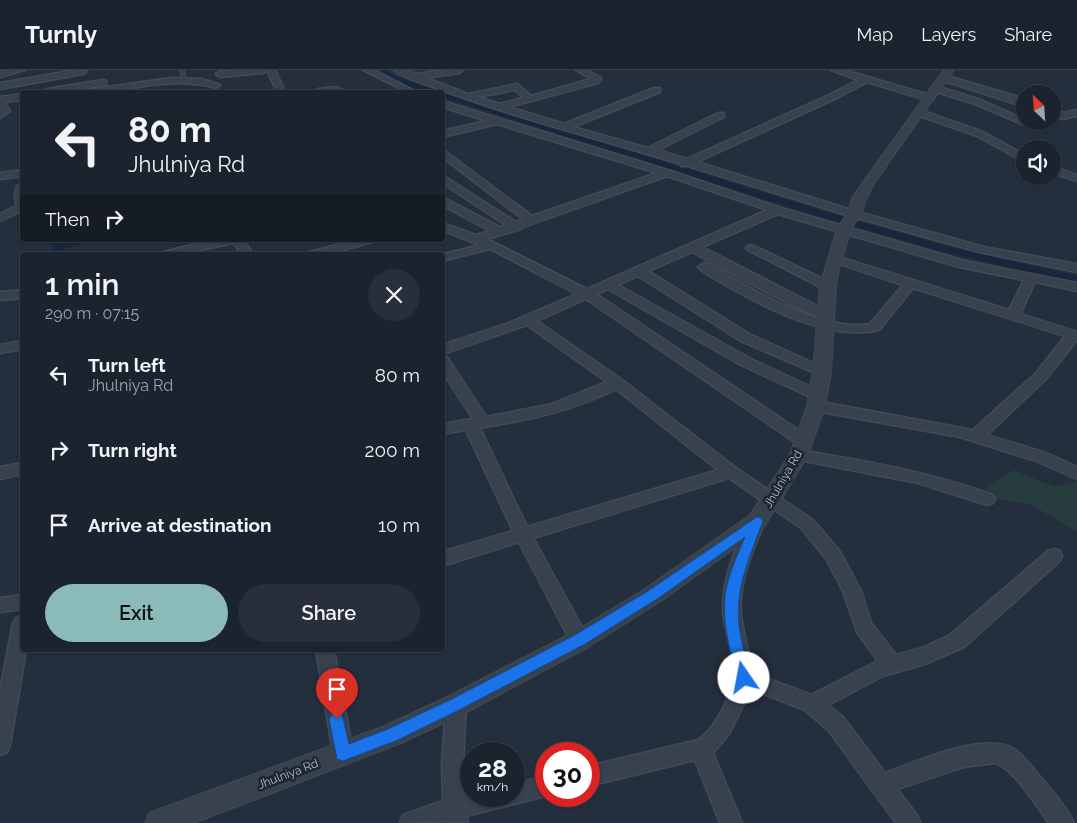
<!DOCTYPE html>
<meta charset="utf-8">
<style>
:root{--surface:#1b232e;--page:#282f3a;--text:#f1f3f6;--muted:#a0a4aa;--line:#39404a;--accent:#8bbbb9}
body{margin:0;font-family:Raleway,sans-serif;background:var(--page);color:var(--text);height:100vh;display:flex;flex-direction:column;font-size:19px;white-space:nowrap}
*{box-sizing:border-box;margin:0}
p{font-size:16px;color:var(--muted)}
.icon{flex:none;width:28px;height:28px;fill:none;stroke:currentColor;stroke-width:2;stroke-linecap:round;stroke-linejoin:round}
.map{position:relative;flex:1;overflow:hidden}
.details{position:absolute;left:20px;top:182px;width:425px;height:400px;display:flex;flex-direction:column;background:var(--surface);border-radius:5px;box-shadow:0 1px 4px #0004,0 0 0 1px var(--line)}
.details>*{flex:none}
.top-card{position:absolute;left:20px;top:20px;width:425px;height:152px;border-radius:5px;box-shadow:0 1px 4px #0004,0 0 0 1px var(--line);background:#1b232e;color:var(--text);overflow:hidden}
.needle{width:32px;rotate:335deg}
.tools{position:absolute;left:1016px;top:15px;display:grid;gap:10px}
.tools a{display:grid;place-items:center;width:45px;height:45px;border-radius:50%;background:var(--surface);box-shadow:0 1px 4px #0004,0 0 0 1px var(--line);font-size:25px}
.speed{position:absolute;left:460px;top:672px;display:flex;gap:10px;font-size:25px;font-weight:700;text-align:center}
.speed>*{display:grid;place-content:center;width:65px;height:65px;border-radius:50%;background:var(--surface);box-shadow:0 1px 4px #0004,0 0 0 1px var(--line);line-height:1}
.speed small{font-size:12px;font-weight:400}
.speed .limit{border:8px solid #d22;background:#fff;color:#111}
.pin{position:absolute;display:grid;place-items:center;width:42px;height:42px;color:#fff;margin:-51px -21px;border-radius:50% 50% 50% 0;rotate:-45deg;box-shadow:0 0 5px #0007}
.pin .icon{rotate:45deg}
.me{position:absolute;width:55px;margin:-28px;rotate:348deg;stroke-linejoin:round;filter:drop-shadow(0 0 4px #0008)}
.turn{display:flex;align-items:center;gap:18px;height:105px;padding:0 25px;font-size:22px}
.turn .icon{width:65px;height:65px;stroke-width:2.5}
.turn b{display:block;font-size:35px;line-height:42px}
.then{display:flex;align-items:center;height:48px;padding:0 25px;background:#0003;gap:10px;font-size:19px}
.round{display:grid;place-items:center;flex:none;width:52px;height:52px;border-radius:26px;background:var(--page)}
.overview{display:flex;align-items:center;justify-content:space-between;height:85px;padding:0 25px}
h1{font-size:30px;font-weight:600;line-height:38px}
.primary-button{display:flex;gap:10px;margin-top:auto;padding:10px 25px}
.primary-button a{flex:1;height:58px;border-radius:30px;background:var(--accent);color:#111;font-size:20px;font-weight:600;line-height:58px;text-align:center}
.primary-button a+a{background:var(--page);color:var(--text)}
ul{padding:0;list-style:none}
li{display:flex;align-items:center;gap:15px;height:75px;padding:0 25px}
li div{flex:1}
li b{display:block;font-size:19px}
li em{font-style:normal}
header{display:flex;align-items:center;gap:30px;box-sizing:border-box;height:70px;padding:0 25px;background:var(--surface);border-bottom:1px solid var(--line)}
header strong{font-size:24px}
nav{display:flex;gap:28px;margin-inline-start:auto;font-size:18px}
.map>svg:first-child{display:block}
.green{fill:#263c3f}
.water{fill:#17263c}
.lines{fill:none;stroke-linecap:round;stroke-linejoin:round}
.canal{fill:#17263c;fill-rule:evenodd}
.service-casing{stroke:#414a57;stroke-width:2}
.minor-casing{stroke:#414a57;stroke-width:3}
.tertiary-casing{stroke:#414a57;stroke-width:2}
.service{fill:#38414e;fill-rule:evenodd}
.minor{fill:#38414e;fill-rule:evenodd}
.tertiary{fill:#38414e;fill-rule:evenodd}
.route{fill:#1a73e8;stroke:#114b97}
.labels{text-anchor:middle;stroke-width:5;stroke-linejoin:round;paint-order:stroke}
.street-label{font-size:12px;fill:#b4bcc9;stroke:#1d2633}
</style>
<header>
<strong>Turnly</strong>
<nav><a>Map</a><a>Layers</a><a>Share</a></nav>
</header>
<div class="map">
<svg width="1077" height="753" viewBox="0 0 1077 753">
<rect width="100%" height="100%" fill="#242f3e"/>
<!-- green -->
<path class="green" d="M1014 400 1054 417 1077 411V462L1032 435 992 428 986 418Z"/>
<!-- water -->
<path class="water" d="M49 170H94L55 181Z"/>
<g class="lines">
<!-- canal -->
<path class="canal" d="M375 0H385L394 6 822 141 943 175 1077 206V214L936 180 814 145 442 27V22C423 22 389 14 375 0Z"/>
<defs>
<path id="service" d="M180 0H184L186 12 182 11Z"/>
<path id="minor" d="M8 0H25L0 7V1Z
M75 0 87 1 83 4 0 19V13Z
M236 0H275L285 22H277L267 0 263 3 220 7 216 4 220 1Z
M363 0H374L417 22H407Z
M394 0H406L417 4 443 0H463L459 3 426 8 468 24 517 14 531 26 591 9 576 0H586L600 7 601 9 598 13 509 37 564 54 654 18H660V22L573 57 648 78 718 43H724V47L658 80 687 89 829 25 858 10 831 0H844L933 26V30L930 31 867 12 835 29 697 92 858 142 984 177 1077 194V202L979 182 850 146 688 96H681L680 94C600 69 518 49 439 19 425 14 405 9 394 0ZM515 20 523 28 500 34 478 27Z
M944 5 1025 29V35L1013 33 941 10V6Z
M171 8 202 9 220 15 216 18C190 11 165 13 139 17 122 19 105 24 89 22L93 19Z
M103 10 106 11V15L60 22H43L47 19Z
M936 16 981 30 1032 53 1030 55H1024L975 34 933 21 932 19Z
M336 17 347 22H314L318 19Z
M22 24V30L5 32 10 41 0 48V27Z
M442 31 671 101 781 138 965 191 1077 213V221L1035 212 1020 244 1077 262V270L1046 309 987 365 1046 383 1077 397V409L1036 391 960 367 816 341 811 339 809 336 811 333 816 331 973 360 1036 303 1065 266 913 218 879 260C831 272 768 239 727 216 718 210 705 205 698 197L704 193 708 194C751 219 819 262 870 254L903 215 831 191 829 189 831 187H839L1009 240 1024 210 959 197 778 144 702 177 829 242 831 245 829 248C814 252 713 192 692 182L648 201 751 265 827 299 829 302 827 305 822 306 741 271 638 206 618 215 751 289 824 323 826 326 824 329 819 331 741 295 608 219 596 224 809 367 811 371 809 375 804 376 799 375 586 229 537 251 622 310 736 398 813 450 839 480 861 521 871 553 896 585 922 578 950 565 1048 481 1054 479 1060 481 1062 486 1060 491 964 577 925 594 883 606 828 635 843 647 885 703C916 692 983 661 1014 679 1025 686 1034 700 1043 710 1053 723 1067 737 1074 753H1049C1038 738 1013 698 995 693L963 697 897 719 917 745 920 753H896L829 661 805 640 751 619 729 664 713 683 742 753H720L695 690 589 716V696L698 670C707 664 714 654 720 644 725 634 731 624 734 613 738 591 723 561 723 537 723 507 737 473 751 447L757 445 763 447 765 451C753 481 738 512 741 545 743 565 750 583 753 603L811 625 878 591 857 562 843 521 827 490 801 458 729 408 533 468 589 570 587 576 580 578 573 576 519 472 442 496V482L513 461 466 360 442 364V354L473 349 442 301V286L447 287 486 347 552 334 607 312 527 255 442 284V275L509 253 577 224 490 179 442 191V185H440L480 175 442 160V153L476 165 490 161 442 135V127L500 157 506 155 442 113V105L516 152 523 149 442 87V79L532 146 657 103 497 54 442 67V61L487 51 442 37ZM667 106 767 140 587 219 487 169 521 159 523 157ZM616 319 718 400 527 457 480 358C527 350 573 341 616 319Z
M1052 39 1064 43 1077 40V46L1063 49 1052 45Z
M920 40 983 62 1025 85V92L977 66 917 45 915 43Z
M1052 96 1077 105V111L1052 103Z
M22 100V106L0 109V103Z
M22 113V141L0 151V144L16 136 15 124 17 116Z
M212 170H244L253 185H241L234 173 176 185H157L159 183Z
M355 170H375L373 172 324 185H304L306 183Z
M752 175 832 213 834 216 828 220 824 219 748 180 746 178 748 176Z
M22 220V228L0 230V222Z
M22 271V279L0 283V275Z
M799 380C865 391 930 402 993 425L995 429 993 433 987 435 918 413 794 389 791 385 794 381Z
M22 393V404L0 409V397Z
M22 525V539L0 542V528Z
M22 545V580H26L10 675 7 682 0 685V621L13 553 16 548Z
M316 580H334L353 683 350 690 343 693 336 690 333 683Z
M456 626 463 629 466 635 463 694 464 725 471 723V726H514V714L546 706V726L466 746 468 753 446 751 400 753 403 745 443 731 442 694 446 635 449 629Z"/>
<path id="tertiary" d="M944 0H954L875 112 867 127 861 144 851 159 839 199 836 216 831 302 825 336 808 385 764 457 661 531 588 577 465 643 401 673 194 753H145L149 743 385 656 447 627 572 563 645 519 750 445 790 384 807 336 813 302 820 216 825 199 837 159 847 144 853 127 863 112Z"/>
</defs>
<!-- service casing -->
<use href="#service" class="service-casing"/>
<!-- minor casing -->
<use href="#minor" class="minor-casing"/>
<!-- tertiary casing -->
<use href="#tertiary" class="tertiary-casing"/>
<!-- service -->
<use href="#service" class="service"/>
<!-- minor -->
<use href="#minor" class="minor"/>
<!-- tertiary -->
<use href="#tertiary" class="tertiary"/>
</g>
<!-- route -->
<path class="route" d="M757 447 761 448 763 451C750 486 735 518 739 555 741 573 747 591 751 608L749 612 744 614 739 612 737 608C731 582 722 554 725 526 728 505 737 486 745 467L657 529 585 574 461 639 398 670 343 691 337 689 329 649 332 644 337 642 342 644 349 674 388 659 450 630 575 565 648 521Z"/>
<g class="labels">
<!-- street labels -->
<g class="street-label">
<text transform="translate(783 409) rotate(-60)" y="4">Jhulniya Rd</text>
<text transform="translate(288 704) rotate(-21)" y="4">Jhulniya Rd</text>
</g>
</g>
</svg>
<div class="tools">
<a><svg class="needle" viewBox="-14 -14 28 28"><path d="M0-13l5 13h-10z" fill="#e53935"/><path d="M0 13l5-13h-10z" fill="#a0a4aa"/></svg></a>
<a><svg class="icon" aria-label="sound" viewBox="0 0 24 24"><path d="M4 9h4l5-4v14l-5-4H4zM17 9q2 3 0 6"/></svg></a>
</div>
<div class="speed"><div>28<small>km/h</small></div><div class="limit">30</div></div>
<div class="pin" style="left:337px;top:649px;background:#d93025"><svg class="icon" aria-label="arrive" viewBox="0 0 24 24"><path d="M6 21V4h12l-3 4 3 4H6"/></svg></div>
<svg class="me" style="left:744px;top:608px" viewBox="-20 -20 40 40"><circle r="19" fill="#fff"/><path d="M0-13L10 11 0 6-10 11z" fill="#1a73e8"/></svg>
<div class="top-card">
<div class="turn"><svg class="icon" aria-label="left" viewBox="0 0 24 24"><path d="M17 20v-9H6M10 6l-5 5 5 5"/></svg><div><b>80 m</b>Jhulniya Rd</div></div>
<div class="then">Then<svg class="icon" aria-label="right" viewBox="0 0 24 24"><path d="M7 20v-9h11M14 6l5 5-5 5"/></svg></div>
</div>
<section class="details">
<div class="overview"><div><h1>1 min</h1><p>290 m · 07:15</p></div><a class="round"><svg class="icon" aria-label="close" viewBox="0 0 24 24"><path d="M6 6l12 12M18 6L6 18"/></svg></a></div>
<ul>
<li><svg class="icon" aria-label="left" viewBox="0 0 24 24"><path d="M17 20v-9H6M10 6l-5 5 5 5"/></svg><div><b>Turn left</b><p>Jhulniya Rd</p></div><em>80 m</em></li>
<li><svg class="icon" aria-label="right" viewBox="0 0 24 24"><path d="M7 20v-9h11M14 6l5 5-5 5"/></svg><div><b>Turn right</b></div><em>200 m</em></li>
<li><svg class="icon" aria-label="arrive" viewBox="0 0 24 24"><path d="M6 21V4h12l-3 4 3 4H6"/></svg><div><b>Arrive at destination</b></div><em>10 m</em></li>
</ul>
<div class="primary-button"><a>Exit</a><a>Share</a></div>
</section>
</div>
